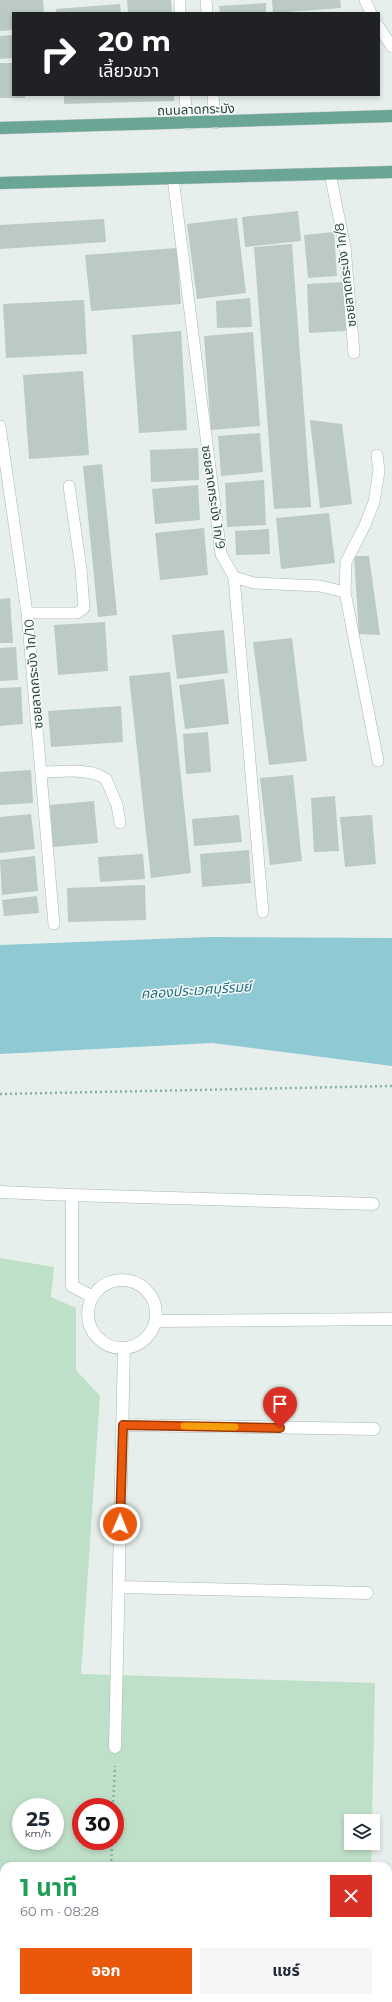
<!DOCTYPE html>
<html lang="th">
<meta charset="utf-8">
<style>
:root{--surface:#fff;--page:#f6f6f7;--text:#1f2937;--muted:#747a83;--accent:#ea580c}
body{margin:0;font-family:Montserrat,"Noto Sans Thai",sans-serif;background:var(--page);color:var(--text);height:100vh;display:flex;flex-direction:column;font-size:15px;white-space:nowrap}
*{box-sizing:border-box;margin:0}
p{font-size:13px;color:var(--muted)}
.icon{flex:none;width:22px;height:22px;fill:none;stroke:currentColor;stroke-width:2;stroke-linecap:round;stroke-linejoin:round}
.map{position:relative;flex:1;overflow:hidden}
.details{position:absolute;left:0px;top:1862px;width:392px;height:140px;display:flex;flex-direction:column;background:var(--surface);border-radius:12px 12px 0 0;box-shadow:0 2px 6px #0003}
.details>*{flex:none}
.top-card{position:absolute;left:12px;top:12px;width:368px;height:84px;border-radius:0px;box-shadow:0 2px 6px #0003;background:#202124;color:#fff;overflow:hidden}
.tools{position:absolute;left:344px;top:1814px;display:grid;gap:8px}
.tools a{display:grid;place-items:center;width:36px;height:36px;border-radius:0px;background:var(--surface);box-shadow:0 2px 6px #0003;font-size:20px}
.speed{position:absolute;left:12px;top:1798px;display:flex;gap:8px;font-size:20px;font-weight:700;text-align:center}
.speed>*{display:grid;place-content:center;width:52px;height:52px;border-radius:50%;background:var(--surface);box-shadow:0 2px 6px #0003;line-height:1}
.speed small{font-size:10px;font-weight:400}
.speed .limit{border:6px solid #d22;background:#fff;color:#111}
.pin{position:absolute;display:grid;place-items:center;width:34px;height:34px;color:#fff;margin:-41px -17px;border-radius:50% 50% 50% 0;rotate:-45deg;box-shadow:0 0 4px #0007}
.pin .icon{rotate:45deg}
.me{position:absolute;width:44px;margin:-22px;rotate:1deg;stroke-linejoin:round;filter:drop-shadow(0 0 3px #0008)}
.turn{display:flex;align-items:center;gap:14px;height:84px;padding:0 20px;font-size:18px}
.turn .icon{width:52px;height:52px;stroke-width:2.5}
.turn b{display:block;font-size:28px;line-height:34px}
.round{display:grid;place-items:center;flex:none;width:42px;height:42px;border-radius:0px;background:var(--page)}
.summary{display:flex;align-items:center;justify-content:space-between;height:68px;padding:0 20px}
h1{font-size:24px;font-weight:700;line-height:30px;color:#1e9e55}
.primary-button{display:flex;gap:8px;margin-top:auto;padding:8px 20px}
.primary-button a{flex:1;height:46px;border-radius:0px;background:var(--accent);color:#fff;font-size:16px;font-weight:700;line-height:46px;text-align:center}
.primary-button a+a{background:var(--page);color:var(--text)}
.map>svg:first-child{display:block}
.green{fill:#bfe0c8;fill-rule:evenodd}
.water{fill:#8ec9d4}
.building{fill:#bbcac4}
.lines{fill:none;stroke-linecap:round;stroke-linejoin:round}
.lane-casing{stroke:#a8b8b2;stroke-width:12}
.street-casing{stroke:#a8b8b2;stroke-width:13}
.primary-casing{stroke:#c2cac8;stroke-width:13}
.path{stroke:#86b3a5;stroke-width:2.5;stroke-dasharray:2 3;stroke-linecap:butt}
.lane{stroke:#fff;stroke-width:11}
.street{stroke:#fff;stroke-width:12}
.primary{stroke:#6aa596;stroke-width:12}
.route-casing{stroke:#983908;stroke-width:10}
.route{stroke:#ea580c;stroke-width:7}
.slow{stroke:#f59e0b;stroke-width:7}
.labels{text-anchor:middle;stroke-width:3;stroke-linejoin:round;paint-order:stroke}
.street-label{font-size:13px;fill:#24423a;stroke:#f7fbf9}
.water-label{font-size:14px;font-style:italic;fill:#1c6f80;stroke:#f7fbf9}
</style>
<div class="map">
<svg width="392" height="2002" viewBox="0 0 392 2002">
<rect width="100%" height="100%" fill="#e6efeb"/>
<!-- green -->
<path class="green" d="M0 1258 54 1267 51 1297 76 1308V1370L100 1396 81 1674 375 1683 372 1821H351V1843H372L371 1866H4V1998H368V2002H0ZM21 1807H55V1841H21ZM81 1807H115V1841H81Z"/>
<!-- water -->
<path class="water" d="M210 937 392 938V1066L212 1043 0 1054V945Z"/>
<!-- building -->
<path class="building" d="M0 0H43L44 13H13V30L0 31Z
M127 0H171L172 13H128Z
M272 0H340L341 8 273 13Z
M266 3V13H220L219 6Z
M120 4 121 13H56V9Z
M13 35V58L0 59V36Z
M0 63H13V95H25V98H0Z
M64 95H174V101L64 104Z
M298 211 301 241 245 247 242 217Z
M237 218 246 293 197 299 187 224Z
M104 219 106 242 0 249V225Z
M334 232 337 276 308 278 304 235Z
M292 244 311 507 274 509 254 247Z
M177 248 181 304 91 311 85 255Z
M344 282 346 331 309 333 307 284Z
M250 298 252 327 217 328 216 301Z
M84 300 87 354 6 358 3 304Z
M181 331 187 430 139 433 132 335Z
M253 332 260 426 211 430 204 336Z
M83 371 89 455 29 459 23 375Z
M310 420 342 424 352 504 320 508Z
M260 433 263 472 221 476 218 436Z
M198 448 199 480 151 482 150 450Z
M102 464 117 615 98 617 83 466Z
M264 480 266 525 227 527 225 483Z
M198 485 200 520 155 524 152 489Z
M329 513 335 563 281 569 276 518Z
M204 528 208 575 160 580 155 533Z
M269 529 270 554 236 555 235 531Z
M354 556H369L380 635 359 634Z
M10 598 13 643H0V599Z
M105 622 108 671 58 675 54 625Z
M224 630 228 673 177 679 172 635Z
M292 638 307 761 269 765 253 642Z
M16 647 18 680 0 681V648Z
M170 672 191 873 151 878 129 676Z
M224 679 229 724 185 729 179 685Z
M21 687 23 724 0 726V688Z
M121 706 123 742 51 747 48 711Z
M208 732 211 772 186 774 183 734Z
M31 770 33 803 0 805V772Z
M293 775 302 861 270 865 260 778Z
M335 796 339 851 314 852 311 798Z
M94 801 98 843 53 847 50 805Z
M31 814 35 849 0 853V817Z
M239 815 242 842 194 846 192 819Z
M372 815 376 864 345 867 340 817Z
M249 850 251 883 202 887 200 854Z
M143 854 145 879 100 882 98 857Z
M35 856 38 891 2 895 0 860Z
M145 885 146 920 68 922 67 888Z
M37 896 39 913 4 916 2 900Z"/>
<g class="lines">
<defs>
<path id="lane" d="M180 0V13
M206 0 207 13
M365 0 371 13
M379 27 392 47
M185 95 187 124
M213 95 215 123
M330 174 345 247 354 353
M173 178 221 554 234 577 254 583 320 586 345 592 378 761
M0 426 27 613 54 924
M234 577 263 912
M345 592 346 562 365 525 374 502 379 471 377 455
M27 613H77L84 608 81 569 69 486
M41 772C62 772 88 767 106 779L117 805 120 823"/>
<path id="street" d="M0 1192 72 1195
M88 1314a34 34 0 1 1 68 0a34 34 0 1 1-68 0Z
M93 1297 72 1286V1195L373 1204
M156 1321 392 1319
M123 1425 374 1429
M119 1587 367 1593
M115 1747 124 1348"/>
<path id="primary" d="M0 128 392 116
M0 183 392 172"/>
</defs>
<!-- lane casing -->
<use href="#lane" class="lane-casing"/>
<!-- street casing -->
<use href="#street" class="street-casing"/>
<!-- primary casing -->
<use href="#primary" class="primary-casing"/>
<!-- path -->
<path class="path" d="M0 1094 392 1086
M113 1807 115 1766
M111 1866 112 1841
M388 1979 392 1974
M108 2002V1998
M366 2002 370 1998"/>
<!-- lane -->
<use href="#lane" class="lane"/>
<!-- street -->
<use href="#street" class="street"/>
<!-- primary -->
<use href="#primary" class="primary"/>
</g>
<g class="lines">
<defs>
<path id="route" d="M120 1524 123 1425 280 1428"/>
</defs>
<!-- route casing -->
<use href="#route" class="route-casing"/>
<!-- route -->
<use href="#route" class="route"/>
<!-- slow -->
<path class="slow" d="M184 1426 235 1427"/>
</g>
<g class="labels">
<!-- street labels -->
<g class="street-label">
<text transform="translate(196 109) rotate(-2)" y="5">ถนนลาดกระบัง</text>
<text transform="translate(345 275) rotate(-97)" y="5">ซอยลาดกระบัง 1ก/8</text>
<text transform="translate(214 497) rotate(82)" y="5">ซอยลาดกระบัง 1ก/9</text>
<text transform="translate(33 674) rotate(-95)" y="5">ซอยลาดกระบัง 1ก/10</text>
</g>
<!-- water labels -->
<g class="water-label">
<text transform="translate(196 990) rotate(-4)" y="5">คลองประเวศบุรีรมย์</text>
</g>
</g>
</svg>
<div class="tools">
<a><svg class="icon" aria-label="layers" viewBox="0 0 24 24"><path d="M12 4l9 5-9 5-9-5zM3 14l9 5 9-5"/></svg></a>
</div>
<div class="speed"><div>25<small>km/h</small></div><div class="limit">30</div></div>
<div class="pin" style="left:280px;top:1428px;background:#d93025"><svg class="icon" aria-label="arrive" viewBox="0 0 24 24"><path d="M6 21V4h12l-3 4 3 4H6"/></svg></div>
<svg class="me" style="left:120px;top:1524px" viewBox="-20 -20 40 40"><circle r="17" fill="#ea580c" stroke="#fff" stroke-width="3"/><path d="M0-11L8 9 0 5-8 9z" fill="#fff"/></svg>
<div class="top-card">
<div class="turn"><svg class="icon" aria-label="right" viewBox="0 0 24 24"><path d="M7 20v-9h11M14 6l5 5-5 5"/></svg><div><b>20 m</b>เลี้ยวขวา</div></div>
</div>
<section class="details">
<div class="summary"><div><h1>1 นาที</h1><p>60 m · 08:28</p></div><a class="round" style="background:#d93025;color:#fff"><svg class="icon" aria-label="close" viewBox="0 0 24 24"><path d="M6 6l12 12M18 6L6 18"/></svg></a></div>
<div class="primary-button"><a>ออก</a><a>แชร์</a></div>
</section>
</div>
